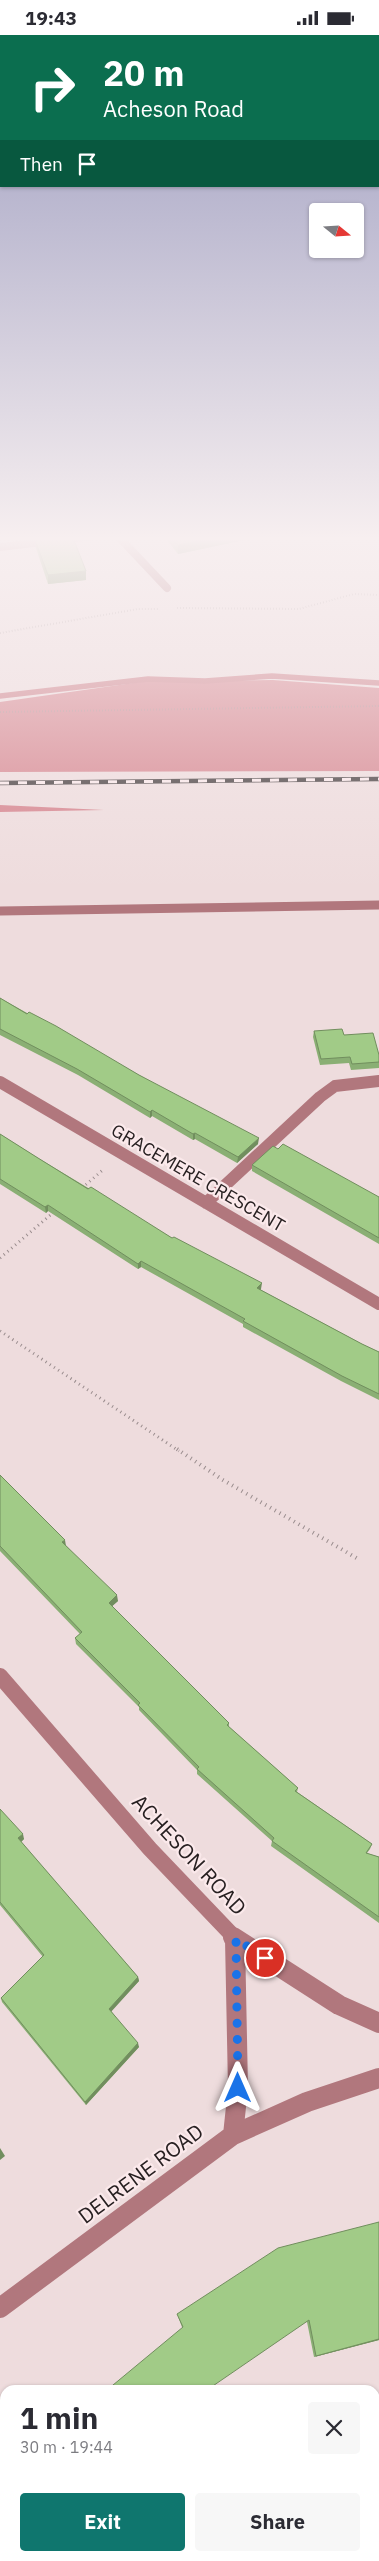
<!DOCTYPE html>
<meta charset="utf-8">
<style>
:root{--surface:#fff;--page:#f7f7f7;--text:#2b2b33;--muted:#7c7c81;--accent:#0f766e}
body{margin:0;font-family:"IBM Plex Sans",sans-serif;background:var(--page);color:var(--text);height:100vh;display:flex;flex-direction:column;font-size:19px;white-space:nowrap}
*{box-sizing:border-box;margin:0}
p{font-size:16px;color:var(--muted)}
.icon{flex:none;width:28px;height:28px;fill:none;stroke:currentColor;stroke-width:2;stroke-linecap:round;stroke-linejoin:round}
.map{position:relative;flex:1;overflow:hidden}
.panel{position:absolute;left:0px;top:2350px;width:380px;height:176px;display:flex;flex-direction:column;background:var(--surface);border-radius:15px 15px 0 0;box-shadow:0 1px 4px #0004}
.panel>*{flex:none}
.hud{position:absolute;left:0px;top:0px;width:380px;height:152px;box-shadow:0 1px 4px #0004;background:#0b6e4f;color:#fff;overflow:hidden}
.needle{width:32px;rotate:108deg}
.tools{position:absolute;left:309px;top:168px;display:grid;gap:10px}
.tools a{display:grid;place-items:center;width:55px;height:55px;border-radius:5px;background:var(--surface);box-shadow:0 1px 4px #0004;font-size:25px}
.pin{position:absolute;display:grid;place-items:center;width:42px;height:42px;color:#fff;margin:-21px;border:2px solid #fff;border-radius:50%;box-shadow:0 1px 5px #0007}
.me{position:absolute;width:55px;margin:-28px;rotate:0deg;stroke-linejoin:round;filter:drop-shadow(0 0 4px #0008)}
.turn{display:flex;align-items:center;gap:18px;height:105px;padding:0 20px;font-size:22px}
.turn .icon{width:65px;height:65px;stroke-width:2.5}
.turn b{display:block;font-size:35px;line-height:42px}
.then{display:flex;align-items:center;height:48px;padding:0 20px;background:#0003;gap:10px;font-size:19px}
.round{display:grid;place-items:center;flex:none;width:52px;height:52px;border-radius:5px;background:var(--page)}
.overview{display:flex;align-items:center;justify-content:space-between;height:85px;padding:0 20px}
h1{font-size:30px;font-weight:700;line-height:38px}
.button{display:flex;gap:10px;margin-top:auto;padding:10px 20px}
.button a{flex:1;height:58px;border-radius:5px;background:var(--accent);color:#fff;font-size:20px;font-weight:700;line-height:58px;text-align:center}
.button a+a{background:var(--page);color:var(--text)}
.status{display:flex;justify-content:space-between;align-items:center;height:35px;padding:0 25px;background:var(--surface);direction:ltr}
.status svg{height:14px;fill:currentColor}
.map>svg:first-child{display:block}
.forest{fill:#d5828c}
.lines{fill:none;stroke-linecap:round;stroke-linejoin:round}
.stream{stroke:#cc7b85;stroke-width:5.5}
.path-far2{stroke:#9a8d8e;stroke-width:2;stroke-dasharray:0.5 2.5;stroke-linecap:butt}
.path-far1{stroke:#9a8d8e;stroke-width:3;stroke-dasharray:1 4;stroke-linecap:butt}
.path{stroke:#9a8d8e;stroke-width:4;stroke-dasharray:1 4.5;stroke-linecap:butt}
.minor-far4{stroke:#b1777d;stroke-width:8}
.minor-far3{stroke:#b1777d;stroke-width:9}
.minor-far2{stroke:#b1777d;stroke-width:12}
.minor-far1{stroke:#b1777d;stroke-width:16}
.minor{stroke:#b1777d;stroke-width:20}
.rail-casing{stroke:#403839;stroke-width:4.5}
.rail{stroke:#fbe9eb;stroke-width:3;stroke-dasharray:9;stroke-linecap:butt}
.wall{fill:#8aaf74}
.shaded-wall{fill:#718e5e}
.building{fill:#a1cb87;stroke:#718e5e}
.route{stroke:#1a73e8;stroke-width:9;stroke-dasharray:0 16.2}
.labels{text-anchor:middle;stroke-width:4.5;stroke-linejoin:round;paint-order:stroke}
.street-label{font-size:18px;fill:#272021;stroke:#fbe9eb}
.near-street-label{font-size:21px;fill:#272021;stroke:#fbe9eb}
</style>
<div class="status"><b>19:43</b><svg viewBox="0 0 49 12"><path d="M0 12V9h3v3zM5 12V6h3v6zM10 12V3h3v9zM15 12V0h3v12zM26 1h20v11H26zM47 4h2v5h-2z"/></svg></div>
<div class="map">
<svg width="379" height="2526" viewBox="0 0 379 2526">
<rect width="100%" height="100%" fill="#eedcdd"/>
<!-- forest -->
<path class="forest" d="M273 645 379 653V736L0 737V667L147 646Z
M0 770 104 775 0 777Z"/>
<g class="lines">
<!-- stream -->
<path class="stream" d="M0 661 148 644 205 646 272 641 379 648"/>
<!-- path-far2 -->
<path class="path-far2" d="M177 573 299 574 354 559 379 560
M0 598 138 574H158
M0 677 379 671"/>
<!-- path-far1 -->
<path class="path-far1" d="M82 1153 104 1134
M0 1223 55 1176
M0 1296 179 1416"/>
<!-- path -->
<path class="path" d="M177 1414 223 1445 360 1525"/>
<!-- minor-far4 -->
<path class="minor-far4" d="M117 500 167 553
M0 512 101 500"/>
<!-- minor-far3 -->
<path class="minor-far3" d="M0 876 379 870"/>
<!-- minor-far2 -->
<path class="minor-far2" d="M0 1047 379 1269
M206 1168 320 1062 335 1051 379 1046"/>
<!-- minor-far1 -->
<path class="minor-far1" d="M0 1641 150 1814 235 1903"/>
<!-- minor -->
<path class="minor" d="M233 1902 339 1970 379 1988
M233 2100 238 2053 235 1904
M0 2273 233 2100 307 2067 379 2043"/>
<defs>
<path id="rail" d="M0 748 379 744"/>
</defs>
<!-- rail casing -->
<use href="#rail" class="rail-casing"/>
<!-- rail -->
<use href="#rail" class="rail"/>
</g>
<!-- wall -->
<path class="wall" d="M163 500H268L178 519Z
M345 500H362L351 503Z
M35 505 86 545 48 549 36 513Z
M0 963 139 1040 258 1109 237 1128 195 1104 193 1105 152 1081 150 1083 78 1040 0 1000Z
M314 996 344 1000 379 1020V1033L351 1035 349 1028 320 1030 313 1002Z
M0 1099 38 1123 172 1203 261 1254V1255L362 1309 379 1317V1365L341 1346 243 1292V1289L141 1232 138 1234 48 1176 46 1178 0 1149Z
M252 1130 379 1162V1209L252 1136Z
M0 1440 118 1566 112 1571 229 1688V1692L298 1753 297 1757 372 1809 370 1814 367 1818 379 1822V1888L271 1811 272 1806 197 1739V1735L139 1675V1672L76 1609 75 1603 80 1599 0 1516Z
M0 1774 24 1804 21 1807 138 1942 139 1946 111 1976 139 2012 86 2070 2 1967 1 1963 43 1922 0 1870Z
M379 2187V2305L314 2322 307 2287 182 2292 177 2279Z"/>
<!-- shaded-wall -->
<path class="shaded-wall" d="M32 500H52L32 503Z
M228 500H268L178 519V510Z
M351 500H362L351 503Z
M86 536V545L48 549V540Z
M152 1075V1081L150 1083V1077Z
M195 1098V1104L193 1105V1099Z
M259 1103 258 1109 237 1128 238 1122Z
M48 1170V1176L46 1178 45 1172Z
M141 1226V1232L138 1234V1229Z
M262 1248 261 1254 257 1259V1253Z
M65 1505 66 1511 63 1514 62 1507Z
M117 1560 118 1566 109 1574V1568Z
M23 1799 24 1804 20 1808 18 1803Z
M138 1942 139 1946 110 1978 109 1974Z
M138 2008 139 2012 86 2070 85 2067Z
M0 2113 5 2121 0 2125Z
M379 2304V2305L314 2322 316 2321Z"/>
<!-- building -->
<path class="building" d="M72 500 86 536 48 540 35 505Z
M169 500H228L178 510Z
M0 963 27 979 29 977 56 991 139 1040 259 1103 238 1122 195 1098 193 1099 152 1075 150 1077 77 1034 0 994Z
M342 994 344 1000 373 998 379 1020V1027L352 1029 350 1022 321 1024 314 996Z
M0 1099 38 1123 88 1154 91 1152 172 1203 174 1202 262 1248 257 1253 362 1309 379 1317V1359L342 1341 243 1286 245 1284 141 1226 138 1229 48 1170 45 1172 0 1144Z
M283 1109 379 1162V1203L252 1130 273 1111 278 1114Z
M0 1440 65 1505 62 1507 117 1560 109 1568 229 1688 227 1690 298 1753 295 1756 372 1809 366 1818 379 1822V1882L272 1806 274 1803 197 1734 199 1732 138 1670 140 1668 75 1603 82 1597 0 1511Z
M0 1774 23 1799 18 1803 138 1942 109 1974 138 2008 85 2067 1 1963 44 1920 0 1867Z
M379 2187V2304L316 2321 309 2285 207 2355H107L183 2292 177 2279 278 2213Z
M5 2431V2521H31L26 2526H0V2435Z"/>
<!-- sky -->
<linearGradient id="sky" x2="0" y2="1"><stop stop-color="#9d9dc0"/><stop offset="0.59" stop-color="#f7eff0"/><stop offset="1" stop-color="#f7eff0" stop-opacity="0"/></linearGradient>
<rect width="379" height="854" fill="url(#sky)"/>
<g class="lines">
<!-- route -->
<path class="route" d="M238 2053 236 1904 265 1923"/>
</g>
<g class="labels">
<!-- street labels -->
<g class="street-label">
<text transform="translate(198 1143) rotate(30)" y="6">GRACEMERE CRESCENT</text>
</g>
<!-- near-street labels -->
<g class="near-street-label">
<text transform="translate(189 1820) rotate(47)" y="7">ACHESON ROAD</text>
<text transform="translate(141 2139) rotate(-37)" y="7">DELRENE ROAD</text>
</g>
</g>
</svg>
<div class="tools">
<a><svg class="needle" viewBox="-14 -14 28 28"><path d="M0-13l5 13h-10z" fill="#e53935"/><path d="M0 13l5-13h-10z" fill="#7c7c81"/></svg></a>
</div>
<div class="pin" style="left:265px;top:1923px;background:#d93025"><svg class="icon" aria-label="arrive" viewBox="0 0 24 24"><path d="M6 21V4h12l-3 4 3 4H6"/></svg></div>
<svg class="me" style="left:238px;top:2053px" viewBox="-20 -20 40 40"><path d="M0-17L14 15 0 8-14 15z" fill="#1a73e8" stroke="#fff" stroke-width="4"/></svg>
<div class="hud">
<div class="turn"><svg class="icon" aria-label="right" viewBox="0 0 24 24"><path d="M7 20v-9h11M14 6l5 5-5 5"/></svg><div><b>20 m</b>Acheson Road</div></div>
<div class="then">Then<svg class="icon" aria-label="arrive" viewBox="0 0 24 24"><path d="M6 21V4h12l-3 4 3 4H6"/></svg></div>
</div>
<section class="panel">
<div class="overview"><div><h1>1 min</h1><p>30 m · 19:44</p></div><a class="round"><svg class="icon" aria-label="close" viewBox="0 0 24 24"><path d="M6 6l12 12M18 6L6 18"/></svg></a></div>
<div class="button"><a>Exit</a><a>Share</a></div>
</section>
</div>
